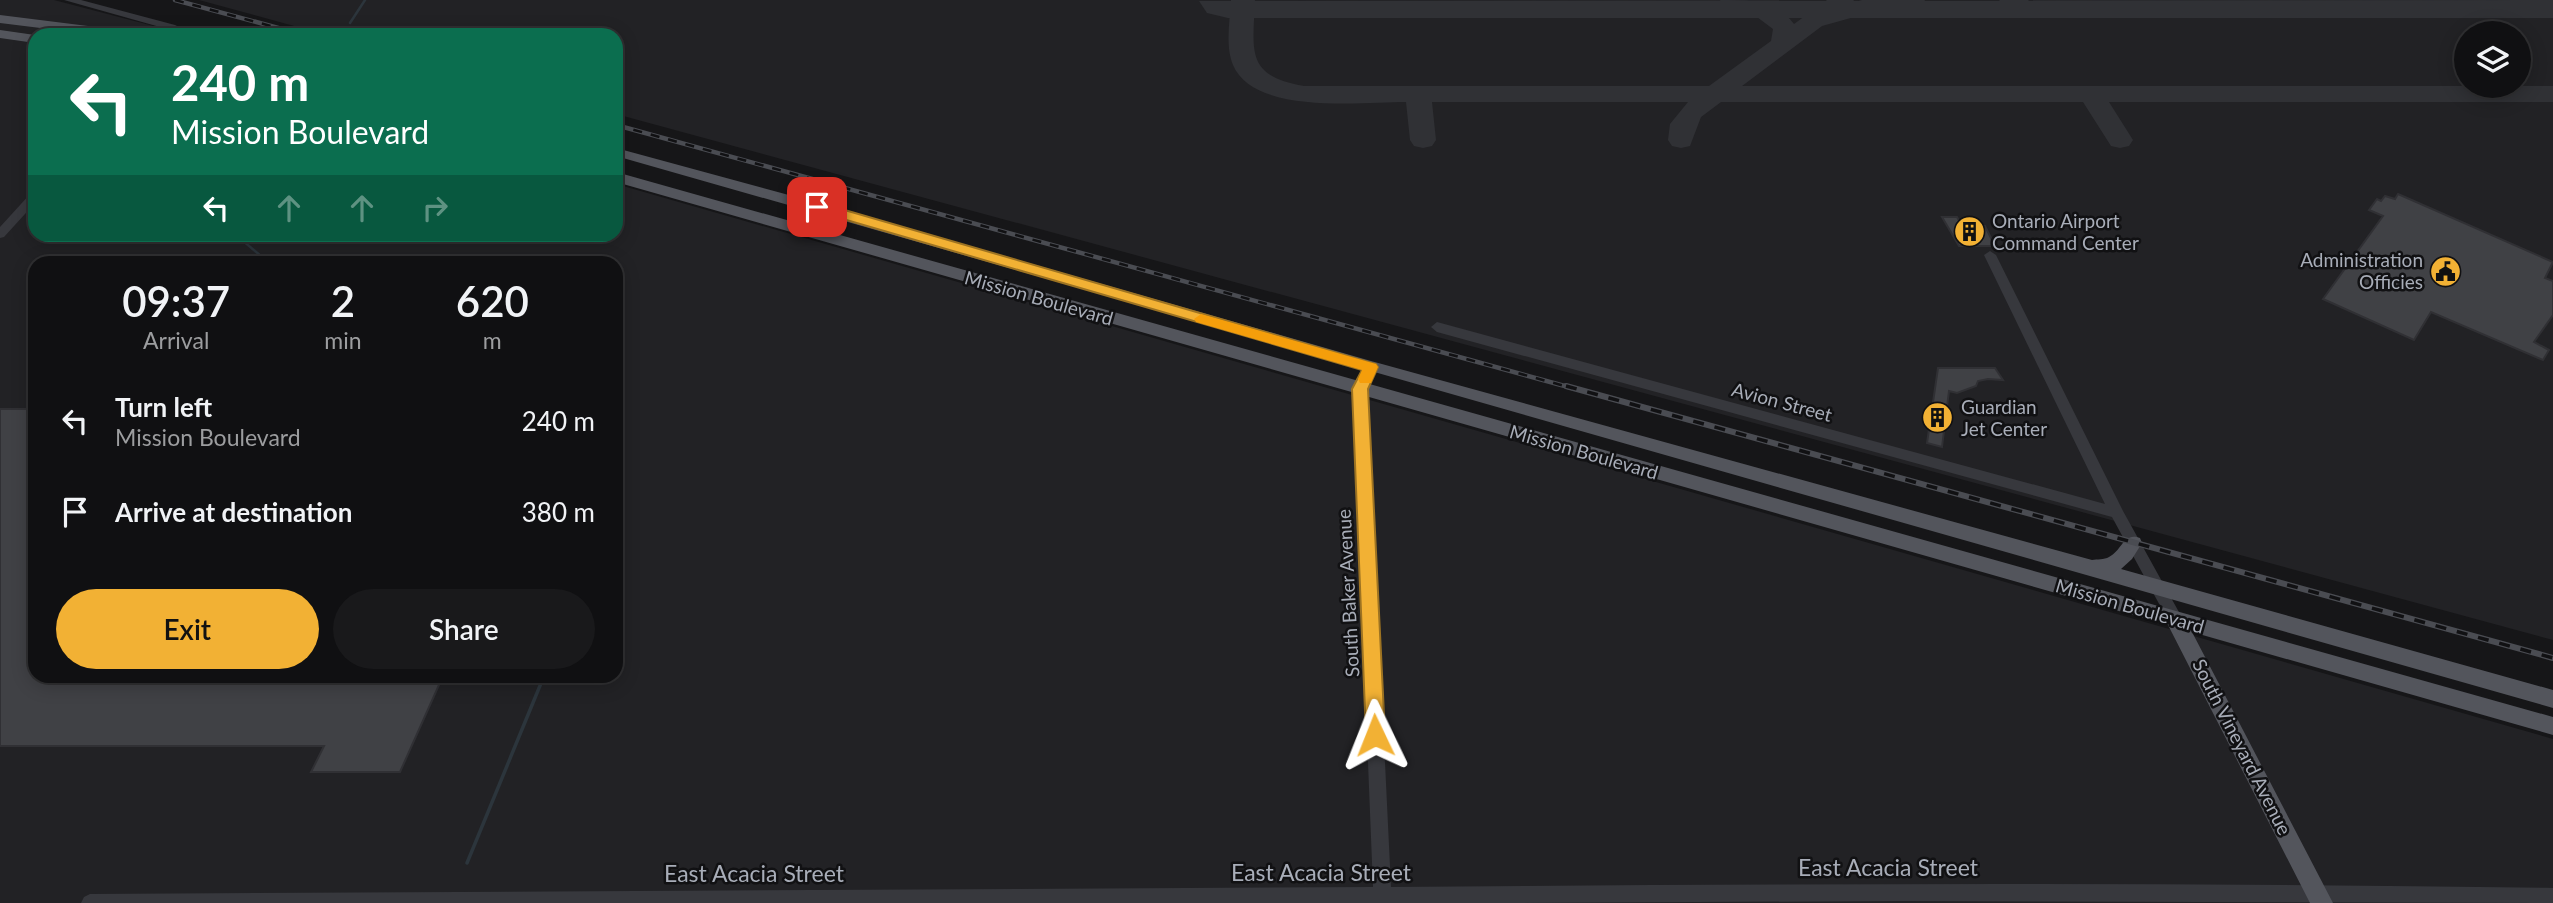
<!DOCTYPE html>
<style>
:root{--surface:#101012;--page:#19191b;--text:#f1f3f6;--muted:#9c9d9f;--line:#303032;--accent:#f2b134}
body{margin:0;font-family:Lato,sans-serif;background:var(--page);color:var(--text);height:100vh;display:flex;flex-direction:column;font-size:26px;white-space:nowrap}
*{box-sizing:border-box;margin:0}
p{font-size:23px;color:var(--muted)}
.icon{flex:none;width:38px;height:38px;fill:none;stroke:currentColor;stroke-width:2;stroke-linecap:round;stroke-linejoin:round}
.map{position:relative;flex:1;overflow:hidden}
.details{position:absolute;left:28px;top:256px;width:595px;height:427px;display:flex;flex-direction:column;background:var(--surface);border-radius:21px;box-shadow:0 4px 18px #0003,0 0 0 2px var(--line)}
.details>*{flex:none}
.banner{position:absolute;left:28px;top:28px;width:595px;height:214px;border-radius:21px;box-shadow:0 4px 18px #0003,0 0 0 2px var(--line);background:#0b6e4f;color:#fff;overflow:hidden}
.controls{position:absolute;left:2454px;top:21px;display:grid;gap:14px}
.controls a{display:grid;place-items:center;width:77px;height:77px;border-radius:50%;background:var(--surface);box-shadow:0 4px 18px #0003,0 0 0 2px var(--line);font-size:35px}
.pin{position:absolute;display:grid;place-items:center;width:60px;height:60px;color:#fff;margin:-30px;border-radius:14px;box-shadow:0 4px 10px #0006}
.me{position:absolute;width:77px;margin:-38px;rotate:358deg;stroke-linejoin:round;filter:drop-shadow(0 0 5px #0008)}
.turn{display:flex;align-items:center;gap:24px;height:147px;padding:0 28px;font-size:32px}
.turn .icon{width:91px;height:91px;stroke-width:2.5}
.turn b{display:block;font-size:49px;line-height:60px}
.lanes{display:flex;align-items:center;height:66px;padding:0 28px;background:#0003;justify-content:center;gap:35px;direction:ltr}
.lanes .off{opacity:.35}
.eta{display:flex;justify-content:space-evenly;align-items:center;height:119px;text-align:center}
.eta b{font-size:42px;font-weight:600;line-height:49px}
.action{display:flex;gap:14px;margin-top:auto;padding:14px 28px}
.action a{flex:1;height:80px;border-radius:42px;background:var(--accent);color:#111;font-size:28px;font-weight:600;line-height:80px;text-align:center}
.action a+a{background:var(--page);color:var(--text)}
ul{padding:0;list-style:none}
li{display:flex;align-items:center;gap:21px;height:91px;padding:0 28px}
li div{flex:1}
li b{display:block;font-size:26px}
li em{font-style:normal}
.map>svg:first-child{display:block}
.built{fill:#222225;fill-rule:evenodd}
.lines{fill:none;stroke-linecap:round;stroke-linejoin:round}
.stream-far1{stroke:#2c353c;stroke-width:2.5}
.stream{stroke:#2c353c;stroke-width:3.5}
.taxiway{fill:#303135;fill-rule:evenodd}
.runway{fill:#303135;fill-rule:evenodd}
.building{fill:#404145;stroke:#303034;stroke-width:2}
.minor{fill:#37383d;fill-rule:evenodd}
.major{fill:#53555c;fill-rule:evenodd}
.rail-far1-casing{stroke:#4a4c52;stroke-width:4.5}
.rail-casing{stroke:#4a4c52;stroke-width:6}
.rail-far1{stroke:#111113;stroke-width:2.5;stroke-dasharray:9;stroke-linecap:butt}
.rail{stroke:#111113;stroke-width:3.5;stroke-dasharray:11;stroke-linecap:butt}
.route{fill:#f2b134;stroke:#9d7322;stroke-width:2}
.slow{fill:#f59e0b}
.labels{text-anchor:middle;stroke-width:5;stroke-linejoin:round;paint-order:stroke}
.poi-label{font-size:19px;fill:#a8adb8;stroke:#111113;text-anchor:start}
.street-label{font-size:19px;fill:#a8adb8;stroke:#111113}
.near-street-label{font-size:23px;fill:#a8adb8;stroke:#111113}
</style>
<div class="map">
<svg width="2553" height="903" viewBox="0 0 2553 903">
<rect width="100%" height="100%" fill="#161618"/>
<!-- built -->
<path class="built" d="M0 0H54L161 28 154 35H35V234H616V184L2553 739V903H0ZM35 262H616V676H35Z
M199 0H2553V640L616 114V35H327ZM2466 33H2518V86H2466Z"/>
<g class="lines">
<!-- stream-far1 -->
<path class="stream-far1" d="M350 23 365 0
M235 234 268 262"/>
<!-- stream -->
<path class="stream" d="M467 863 544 676"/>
<!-- taxiway -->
<path class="taxiway" d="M1231 0H1255C1253 51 1245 76 1304 86H1709L1771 41 1773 29 1753 14 1723 6 1720 0C1749 0 1776 0 1794 24L1827 0H1854L1852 3 1862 0H1925L1922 6 1865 14 1822 26 1742 86H2553V102H2109L2133 140 2129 146 2120 148 2111 146 2083 102H1721L1701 117 1690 146 1681 148 1672 146 1668 140 1670 124 1688 102H1432L1436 140 1432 146 1423 148 1414 146 1410 140 1406 102C1361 102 1254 115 1233 65 1225 46 1230 20 1231 0Z
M1999 0H2028L2029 1 2025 6 2017 8 2003 5Z
M2553 0V13L2482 8 2474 6 2470 1Z"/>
<!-- runway -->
<path class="runway" d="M2553 0V18H1228L1207 13 1199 1Z"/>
</g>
<!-- building -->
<path class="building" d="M2398 194 2553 262 2545 278 2553 281V315L2534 342 2549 350 2543 360 2431 312 2414 340 2323 299 2383 216 2369 210 2377 199 2381 201 2385 196 2395 199Z
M1942 217H1957L1962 226H1985L1995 246H1959Z
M1938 368H1995L2003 380 1988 379 1978 381 1976 386 1957 393 1949 391 1942 447 1927 443Z
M0 409H35V676H443L400 772H311L324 746H0Z"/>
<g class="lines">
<!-- minor -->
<path class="minor" d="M64 0H81L175 25 183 29V35H173V32L167 29Z
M35 192V203L4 237 0 238V227L31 193Z
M1990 251 1996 255 2123 511 2180 614 2183 619 2180 624 2175 625 2170 624 2112 517 1437 332 1431 327 1437 322 2105 504 1984 255Z
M1371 362 1378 367 1367 389 1391 887C1778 884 2166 882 2553 888V903L1904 901 1503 903H81L84 897 90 894 1373 887 1353 389 1366 364Z"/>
<!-- major -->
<path class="major" d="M0 15 128 31 134 35H97L0 23Z
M0 30 35 35V43L0 38Z
M616 148 822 204 1371 361 2092 560C2097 559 2104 560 2109 557 2122 551 2123 532 2140 538L2142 543 2132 559 2121 569 2553 690V708L616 156Z
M616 172 2553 717V735L2192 632 2333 903H2310L2168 625 616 182Z"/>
<defs>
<path id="rail-far1" d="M175 0 304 35
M616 125 1572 388"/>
<path id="rail" d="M1566 386 2553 658"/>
</defs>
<!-- rail-far1 casing -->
<use href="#rail-far1" class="rail-far1-casing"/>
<!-- rail casing -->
<use href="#rail" class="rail-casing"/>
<!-- rail-far1 -->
<use href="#rail-far1" class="rail-far1"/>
<!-- rail -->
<use href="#rail" class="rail"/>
</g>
<!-- route -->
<path class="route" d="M817 202 1376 364 1378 367 1368 389 1385 735 1382 741 1375 743 1369 741 1366 735 1352 389 1362 370 812 210V204Z"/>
<!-- slow -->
<path class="slow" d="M1201 314 1376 364 1378 367 1371 383H1360L1358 379 1362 370 1196 322 1194 319Z"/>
<!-- icons -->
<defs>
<symbol id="building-disc" viewBox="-11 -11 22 22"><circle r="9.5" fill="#f2b134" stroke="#111113"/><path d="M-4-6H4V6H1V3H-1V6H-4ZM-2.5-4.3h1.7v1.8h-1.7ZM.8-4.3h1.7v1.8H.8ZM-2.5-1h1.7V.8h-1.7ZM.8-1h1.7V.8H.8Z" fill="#111"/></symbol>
<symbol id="civic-disc" viewBox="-11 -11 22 22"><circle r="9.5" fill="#f2b134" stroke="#111113"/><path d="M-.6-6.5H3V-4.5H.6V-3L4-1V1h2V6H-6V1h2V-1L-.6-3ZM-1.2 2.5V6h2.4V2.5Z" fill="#111"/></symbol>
</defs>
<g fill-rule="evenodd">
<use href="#building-disc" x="1952" y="214" width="35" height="35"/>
<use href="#civic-disc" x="2428" y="254" width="35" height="35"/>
<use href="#building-disc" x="1920" y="400" width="35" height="35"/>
</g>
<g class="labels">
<!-- poi labels -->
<g class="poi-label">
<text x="1992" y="228">Ontario Airport<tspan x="1992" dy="22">Command Center</tspan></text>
<text x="2423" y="267" text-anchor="end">Administration<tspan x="2423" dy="22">Officies</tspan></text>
<text x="1961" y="414">Guardian<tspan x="1961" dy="22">Jet Center</tspan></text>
</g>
<!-- street labels -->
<g class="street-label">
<text transform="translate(1039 298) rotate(16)" y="7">Mission Boulevard</text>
<text transform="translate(1782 402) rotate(15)" y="7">Avion Street</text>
<text transform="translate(1584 452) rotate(16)" y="7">Mission Boulevard</text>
<text transform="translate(1348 593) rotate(-93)" y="7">South Baker Avenue</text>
<text transform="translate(2130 606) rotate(16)" y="7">Mission Boulevard</text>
<text transform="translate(2242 747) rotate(63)" y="7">South Vineyard Avenue</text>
</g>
<!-- near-street labels -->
<g class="near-street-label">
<text x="1888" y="876">East Acacia Street</text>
<text x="1321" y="881">East Acacia Street</text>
<text x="754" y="882">East Acacia Street</text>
</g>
</g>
</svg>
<div class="controls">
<a><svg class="icon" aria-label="layers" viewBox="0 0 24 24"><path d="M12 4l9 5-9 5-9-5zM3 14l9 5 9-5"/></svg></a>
</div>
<div class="pin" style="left:817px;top:207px;background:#d93025"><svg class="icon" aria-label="arrive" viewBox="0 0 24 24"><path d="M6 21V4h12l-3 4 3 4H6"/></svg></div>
<svg class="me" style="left:1375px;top:735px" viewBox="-20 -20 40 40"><path d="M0-17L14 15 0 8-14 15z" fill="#f2b134" stroke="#fff" stroke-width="4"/></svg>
<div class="banner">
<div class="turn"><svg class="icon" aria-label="left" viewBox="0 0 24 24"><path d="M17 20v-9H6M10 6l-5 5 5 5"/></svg><div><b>240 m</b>Mission Boulevard</div></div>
<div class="lanes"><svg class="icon" aria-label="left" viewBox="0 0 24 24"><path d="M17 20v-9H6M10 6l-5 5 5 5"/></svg><svg class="icon off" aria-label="ahead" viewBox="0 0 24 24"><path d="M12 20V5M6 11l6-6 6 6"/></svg><svg class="icon off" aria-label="ahead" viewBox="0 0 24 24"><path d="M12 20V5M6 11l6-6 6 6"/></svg><svg class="icon off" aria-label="right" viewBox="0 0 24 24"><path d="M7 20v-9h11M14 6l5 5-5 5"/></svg></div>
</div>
<section class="details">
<div class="eta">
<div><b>09:37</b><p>Arrival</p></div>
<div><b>2</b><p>min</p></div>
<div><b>620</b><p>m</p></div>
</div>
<ul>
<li><svg class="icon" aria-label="left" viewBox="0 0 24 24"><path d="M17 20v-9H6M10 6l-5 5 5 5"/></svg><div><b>Turn left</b><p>Mission Boulevard</p></div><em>240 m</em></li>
<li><svg class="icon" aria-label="arrive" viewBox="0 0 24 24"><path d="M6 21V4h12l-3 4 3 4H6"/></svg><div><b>Arrive at destination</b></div><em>380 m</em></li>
</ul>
<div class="action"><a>Exit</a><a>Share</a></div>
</section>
</div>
